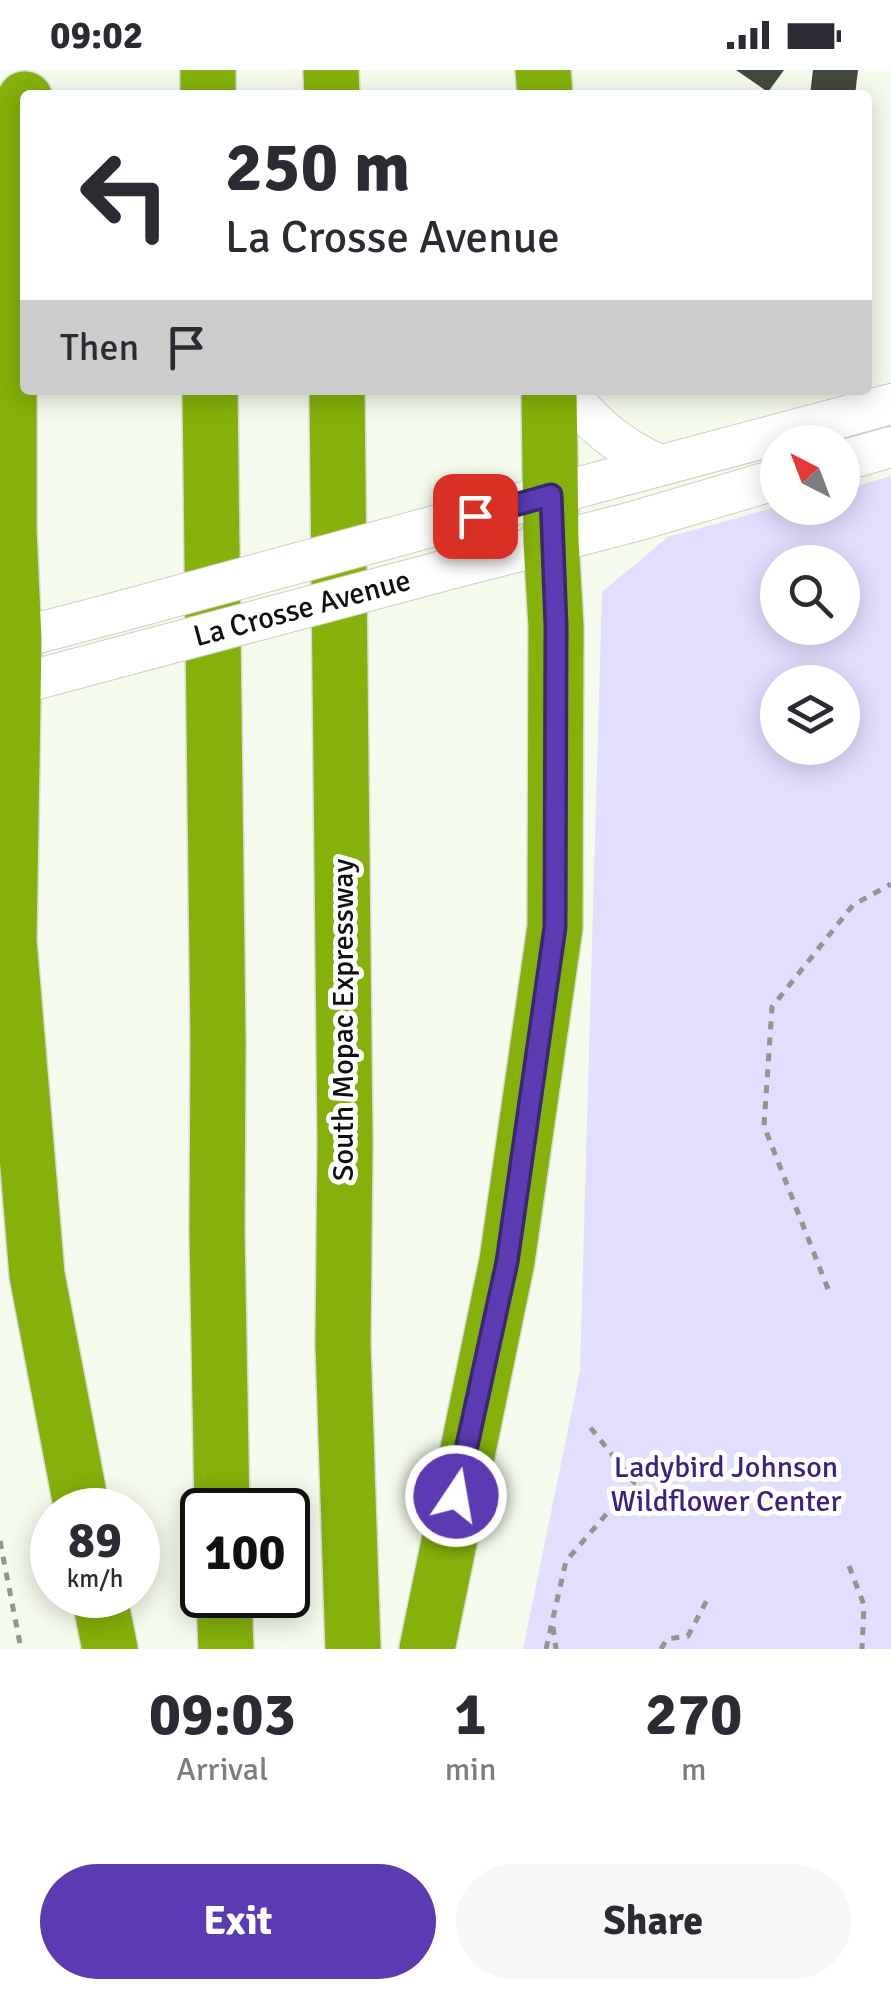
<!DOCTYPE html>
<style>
:root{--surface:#fff;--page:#f7f7f7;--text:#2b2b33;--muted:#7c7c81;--accent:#5b3ab2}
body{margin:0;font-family:Signika,sans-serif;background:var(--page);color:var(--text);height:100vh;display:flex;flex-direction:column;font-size:38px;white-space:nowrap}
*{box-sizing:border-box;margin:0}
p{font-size:32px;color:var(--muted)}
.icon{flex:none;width:55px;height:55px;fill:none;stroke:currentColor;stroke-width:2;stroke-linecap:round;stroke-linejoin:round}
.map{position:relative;height:1579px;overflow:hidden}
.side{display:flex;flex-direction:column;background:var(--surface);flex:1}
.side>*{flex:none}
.top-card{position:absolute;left:20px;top:20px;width:852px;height:305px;border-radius:10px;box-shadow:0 5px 25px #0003;background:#fff;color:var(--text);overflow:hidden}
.needle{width:65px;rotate:318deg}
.fabs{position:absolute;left:760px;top:355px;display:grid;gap:20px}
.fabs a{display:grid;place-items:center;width:100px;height:100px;border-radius:50%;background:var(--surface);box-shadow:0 5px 25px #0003;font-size:50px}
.speed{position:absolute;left:30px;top:1418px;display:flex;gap:20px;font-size:50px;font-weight:700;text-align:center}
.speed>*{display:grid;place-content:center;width:130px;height:130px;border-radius:50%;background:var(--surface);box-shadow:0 5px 25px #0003;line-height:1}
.speed small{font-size:25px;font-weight:400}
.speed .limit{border:5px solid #111;border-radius:15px;background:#fff;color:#111}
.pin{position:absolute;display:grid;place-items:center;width:85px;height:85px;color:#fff;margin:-42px;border-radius:20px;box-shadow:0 5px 15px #0006}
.me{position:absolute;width:110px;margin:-55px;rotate:12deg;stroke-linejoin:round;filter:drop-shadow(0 0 8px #0008)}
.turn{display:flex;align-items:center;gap:35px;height:210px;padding:0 40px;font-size:45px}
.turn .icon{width:130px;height:130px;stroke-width:2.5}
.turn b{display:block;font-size:70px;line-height:85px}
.then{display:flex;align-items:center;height:95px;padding:0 40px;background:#0003;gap:20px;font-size:38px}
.eta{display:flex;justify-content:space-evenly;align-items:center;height:170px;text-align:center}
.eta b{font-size:60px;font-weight:700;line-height:70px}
.primary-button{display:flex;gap:20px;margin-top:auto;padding:20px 40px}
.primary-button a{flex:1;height:115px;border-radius:60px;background:var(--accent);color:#fff;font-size:40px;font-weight:700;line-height:115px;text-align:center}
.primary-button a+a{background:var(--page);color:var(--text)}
.status{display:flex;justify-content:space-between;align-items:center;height:70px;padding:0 50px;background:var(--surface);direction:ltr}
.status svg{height:28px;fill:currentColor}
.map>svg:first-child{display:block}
.green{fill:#e1deff;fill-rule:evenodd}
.building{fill:#43483c}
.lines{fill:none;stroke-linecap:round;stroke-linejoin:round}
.minor-casing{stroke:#ccd2c3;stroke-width:42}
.highway-casing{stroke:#d9d9d8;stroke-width:58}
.path{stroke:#92968c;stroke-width:5;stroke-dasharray:8 8;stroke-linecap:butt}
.minor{stroke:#fff;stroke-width:40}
.highway{stroke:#85b10a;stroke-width:55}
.minor-bridge-casing{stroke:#ccd2c3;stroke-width:42;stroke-linecap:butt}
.minor-bridge{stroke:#fff;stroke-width:40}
.route-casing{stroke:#3b2674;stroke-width:25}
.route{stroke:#5b3ab2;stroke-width:18}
.labels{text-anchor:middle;stroke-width:10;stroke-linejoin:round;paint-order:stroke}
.street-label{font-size:30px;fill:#0f110c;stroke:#fff}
.park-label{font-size:30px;fill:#3e2084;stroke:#fff}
</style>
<div class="status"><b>09:02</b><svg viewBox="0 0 49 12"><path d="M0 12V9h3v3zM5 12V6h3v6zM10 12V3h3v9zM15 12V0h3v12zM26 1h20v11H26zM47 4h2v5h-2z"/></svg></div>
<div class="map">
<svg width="891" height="1579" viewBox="0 0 891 1579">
<rect width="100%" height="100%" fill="#f4faec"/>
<!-- green -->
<path class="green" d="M891 406V1579H523L580 1301 602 522 668 467 777 437 842 438 843 420ZM778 492H842V558H778ZM778 612H842V678H778Z"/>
<!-- building -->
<path class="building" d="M736 0H784L768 22Z
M813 0H858L855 25H810Z"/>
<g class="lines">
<defs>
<path id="minor" d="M568 320C590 355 622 378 659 395
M842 391 891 377
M438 455 891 334
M450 499 636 451 778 409
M0 573 118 542
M0 619 127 585"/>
<path id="highway" d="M208 0V25
M331 0 332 25
M543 0 545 25
M25 29 9 176V459L14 570 9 871 37 1205 82 1440
M210 320 218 972 217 1161 222 1440
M337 320 345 1073 343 1274 353 1579
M99 1525 110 1579
M224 1525 226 1579
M427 1579 507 1191 555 857 556 556 551 472 549 320"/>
</defs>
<!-- minor casing -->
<use href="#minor" class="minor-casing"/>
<!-- highway casing -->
<use href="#highway" class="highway-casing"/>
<!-- path -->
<path class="path" d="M828 1219 764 1056 772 937 853 835 891 814
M0 1471 21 1579
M849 1496 864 1535 862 1579
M553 1557 556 1579
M546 1579 566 1491 634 1412 590 1357
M661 1579 667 1569 688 1566 707 1530"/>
<!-- minor -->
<use href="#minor" class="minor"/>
<!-- highway -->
<use href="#highway" class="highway"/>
<defs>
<path id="minor-bridge" d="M118 542 438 455
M127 585 450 499"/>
</defs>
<!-- minor-bridge casing -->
<use href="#minor-bridge" class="minor-bridge-casing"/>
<!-- minor-bridge -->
<use href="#minor-bridge" class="minor-bridge"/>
</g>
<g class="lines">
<defs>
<path id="route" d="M456 1426 507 1192 555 857 556 556 551 425 475 446"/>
</defs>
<!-- route casing -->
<use href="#route" class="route-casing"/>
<!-- route -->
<use href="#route" class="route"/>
</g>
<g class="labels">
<!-- street labels -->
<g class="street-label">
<text transform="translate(302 538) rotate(-15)" y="10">La Crosse Avenue</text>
<text transform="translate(343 950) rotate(-90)" y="10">South Mopac Expressway</text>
</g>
<!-- park labels -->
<g class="park-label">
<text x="726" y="1407">Ladybird Johnson<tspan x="726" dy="34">Wildflower Center</tspan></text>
</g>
</g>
</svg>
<div class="fabs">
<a><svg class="needle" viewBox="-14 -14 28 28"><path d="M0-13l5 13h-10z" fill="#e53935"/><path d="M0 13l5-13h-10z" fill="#7c7c81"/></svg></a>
<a><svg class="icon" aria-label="search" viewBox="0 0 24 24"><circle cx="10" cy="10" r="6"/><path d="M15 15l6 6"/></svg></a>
<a><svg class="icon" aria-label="layers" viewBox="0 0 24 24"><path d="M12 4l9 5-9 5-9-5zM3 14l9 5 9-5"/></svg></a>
</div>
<div class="speed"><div>89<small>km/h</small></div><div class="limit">100</div></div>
<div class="pin" style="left:475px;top:446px;background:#d93025"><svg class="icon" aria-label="arrive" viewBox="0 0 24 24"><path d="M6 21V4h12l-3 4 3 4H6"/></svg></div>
<svg class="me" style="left:456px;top:1426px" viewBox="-20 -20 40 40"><circle r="17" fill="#5b3ab2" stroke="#fff" stroke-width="3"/><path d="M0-11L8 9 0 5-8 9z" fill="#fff"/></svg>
<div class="top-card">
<div class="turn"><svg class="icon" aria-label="left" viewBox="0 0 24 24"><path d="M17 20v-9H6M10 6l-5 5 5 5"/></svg><div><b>250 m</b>La Crosse Avenue</div></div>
<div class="then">Then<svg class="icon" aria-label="arrive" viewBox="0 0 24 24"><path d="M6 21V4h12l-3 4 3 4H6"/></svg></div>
</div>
</div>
<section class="side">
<div class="eta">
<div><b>09:03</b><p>Arrival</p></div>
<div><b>1</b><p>min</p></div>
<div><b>270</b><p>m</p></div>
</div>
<div class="primary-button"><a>Exit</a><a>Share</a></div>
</section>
